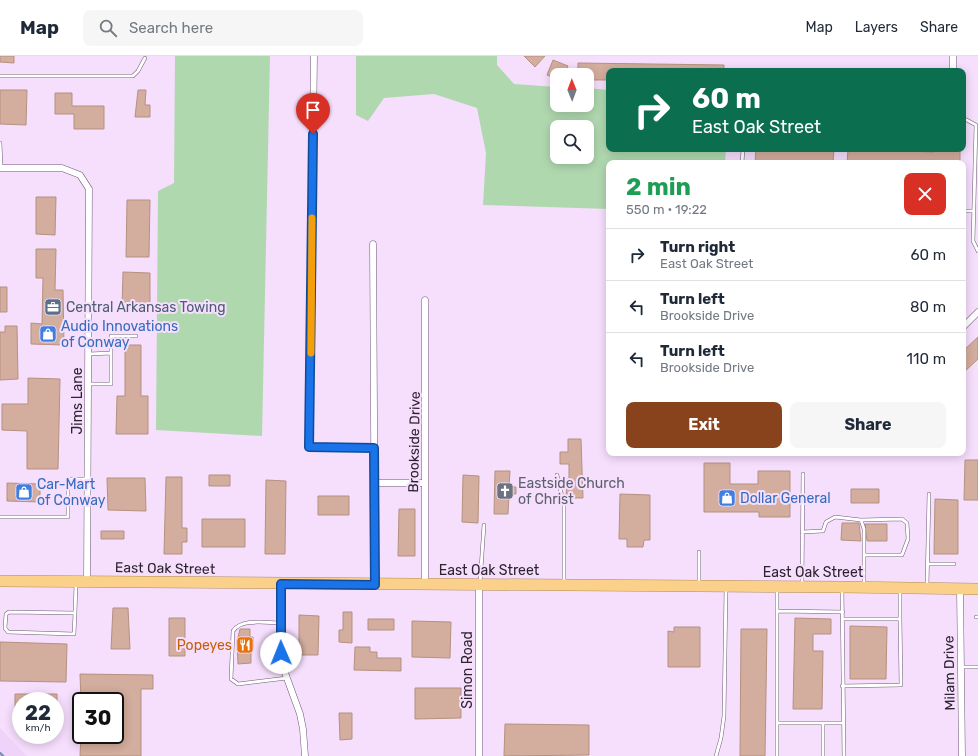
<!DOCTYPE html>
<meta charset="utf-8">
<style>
:root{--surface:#fff;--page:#f6f6f7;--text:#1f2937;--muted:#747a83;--line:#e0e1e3;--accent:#88431c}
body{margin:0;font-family:Rubik,sans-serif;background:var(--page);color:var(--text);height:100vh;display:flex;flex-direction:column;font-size:15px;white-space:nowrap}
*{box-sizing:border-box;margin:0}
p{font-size:13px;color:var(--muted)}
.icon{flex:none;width:22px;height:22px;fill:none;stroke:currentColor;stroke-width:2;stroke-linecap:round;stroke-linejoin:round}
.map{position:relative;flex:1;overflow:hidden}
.panel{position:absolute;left:606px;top:104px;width:360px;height:296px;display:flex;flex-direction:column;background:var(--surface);border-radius:8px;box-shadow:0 2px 10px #0003}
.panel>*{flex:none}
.guide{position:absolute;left:606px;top:12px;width:360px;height:84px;border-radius:8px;box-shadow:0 2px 10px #0003;background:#0b6e4f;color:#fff;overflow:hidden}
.needle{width:26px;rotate:359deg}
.tools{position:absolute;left:550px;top:12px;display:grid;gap:8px}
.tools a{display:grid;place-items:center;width:44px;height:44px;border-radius:8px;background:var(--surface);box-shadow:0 2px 10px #0003;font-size:20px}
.speed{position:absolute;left:12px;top:636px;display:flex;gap:8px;font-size:20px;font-weight:700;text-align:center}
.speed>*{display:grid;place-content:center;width:52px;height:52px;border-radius:50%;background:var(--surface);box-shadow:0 2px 10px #0003;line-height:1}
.speed small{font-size:10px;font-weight:400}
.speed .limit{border:2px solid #111;border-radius:6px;background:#fff;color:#111}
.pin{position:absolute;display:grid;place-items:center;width:34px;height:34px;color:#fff;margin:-41px -17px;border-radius:50% 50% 50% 0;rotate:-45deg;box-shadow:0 0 4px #0007}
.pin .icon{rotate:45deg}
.me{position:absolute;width:44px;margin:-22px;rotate:359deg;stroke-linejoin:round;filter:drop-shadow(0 0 3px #0008)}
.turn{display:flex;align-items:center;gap:14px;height:84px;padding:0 20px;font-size:18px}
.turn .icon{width:52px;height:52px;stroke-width:2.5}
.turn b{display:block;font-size:28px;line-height:34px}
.round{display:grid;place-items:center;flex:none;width:42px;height:42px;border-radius:8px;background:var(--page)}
.summary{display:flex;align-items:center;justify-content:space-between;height:68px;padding:0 20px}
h1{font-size:24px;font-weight:700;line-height:30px;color:#1e9e55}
.button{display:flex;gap:8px;margin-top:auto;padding:8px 20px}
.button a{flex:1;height:46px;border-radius:8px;background:var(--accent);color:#fff;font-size:16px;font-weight:700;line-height:46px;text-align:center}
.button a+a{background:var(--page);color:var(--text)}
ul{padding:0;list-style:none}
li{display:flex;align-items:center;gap:12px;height:52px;padding:0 20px;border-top:1px solid var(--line)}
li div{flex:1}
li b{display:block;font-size:15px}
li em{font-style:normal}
header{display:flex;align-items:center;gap:24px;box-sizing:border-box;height:56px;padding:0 20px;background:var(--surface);border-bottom:1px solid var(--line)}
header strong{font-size:19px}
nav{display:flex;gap:22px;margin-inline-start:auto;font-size:14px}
.search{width:280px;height:36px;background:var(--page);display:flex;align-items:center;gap:10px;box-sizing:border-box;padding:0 14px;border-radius:8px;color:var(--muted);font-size:15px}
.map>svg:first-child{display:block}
.built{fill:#f0d3f9}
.green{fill:#b0d8af;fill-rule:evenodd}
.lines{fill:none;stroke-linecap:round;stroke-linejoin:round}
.stream{stroke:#7d91b3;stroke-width:2.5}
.building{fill:#d3ad9d;stroke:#b59181}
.service-casing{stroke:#6e5a75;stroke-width:4}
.minor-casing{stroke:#6e5a75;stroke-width:7}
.trunk-casing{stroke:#b18c57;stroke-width:12}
.service{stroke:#fff;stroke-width:3}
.minor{stroke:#fff;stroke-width:6}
.trunk{stroke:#fad08a;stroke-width:11}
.route-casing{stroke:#114b97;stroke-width:10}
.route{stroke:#1a73e8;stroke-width:7}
.slow{stroke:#f59e0b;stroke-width:7}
.labels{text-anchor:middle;stroke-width:4;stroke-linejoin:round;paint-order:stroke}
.service-label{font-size:14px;fill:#4e5e75;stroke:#f6defd;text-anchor:start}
.shop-label{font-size:14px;fill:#366cbe;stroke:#f6defd;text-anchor:start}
.street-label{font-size:14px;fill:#2c232f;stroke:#f6defd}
.worship-label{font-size:14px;fill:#5b616d;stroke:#f6defd;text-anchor:start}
.food-label{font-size:14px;fill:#c56008;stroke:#f6defd;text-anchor:end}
</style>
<header>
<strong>Map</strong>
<div class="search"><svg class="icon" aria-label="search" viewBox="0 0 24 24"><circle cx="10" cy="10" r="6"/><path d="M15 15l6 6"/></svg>Search here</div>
<nav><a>Map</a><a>Layers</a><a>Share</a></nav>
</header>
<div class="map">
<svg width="978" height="700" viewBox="0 0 978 700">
<rect width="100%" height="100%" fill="#f6defd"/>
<!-- built -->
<path class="built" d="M0 672 27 700H0Z"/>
<!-- green -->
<path class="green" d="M175 0H270L262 380 156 374 158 135 174 127Z
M356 0H497V9L514 28 557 31V49H587V32L609 34V93H726L725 107H609V153L483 149 486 97 477 52 434 38 384 42 368 65 356 59ZM557 71H587V101H557Z"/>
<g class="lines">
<!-- stream -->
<path class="stream" d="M0 697 3 700"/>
</g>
<!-- building -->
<path class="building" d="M0 0H14V7L0 6Z
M524 0H545L535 11Z
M553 4 568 10 564 19H557V23L547 19Z
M578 7 724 9V15H609V24H587V19H578Z
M0 34H27L26 69 0 68Z
M138 34H146L145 49H150V61H135Z
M55 37H72V50H104V73H74V58H55Z
M756 93H834L833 107H755Z
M848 93 934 96V93H960V107H847Z
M36 141H56L55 179 36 178Z
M127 144H150L149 201H126Z
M36 193H56L55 234H63L64 289 31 288V267L42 268 43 222H36Z
M123 216 150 217V251H122Z
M0 231H7V256H0Z
M5 270H17L18 323 0 324V276H5Z
M978 281V303L963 317V295Z
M125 289H141V340H148V378H116L117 340H125Z
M28 322 60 323 58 413H27V375L2 374V348H28Z
M568 383H581L583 442H566L567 423H569V408H560V396H568Z
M965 404H978V444H964Z
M704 407H730V428H758V415H790V461H759V456H704Z
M495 415H510L509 431H516V438H509L508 458H494Z
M209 419H230V430H209Z
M463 419 479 420 478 467 462 466Z
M166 421H182V472H187V486H182V498H164Z
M107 422H145L146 455 108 454Z
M266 424 286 425 285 498H265Z
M7 427 40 428V446L7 445Z
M851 433H879V447H851Z
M620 438 650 439V484H644L643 491H627V483H619Z
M318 440H349V459H318Z
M935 443 958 444V498H934Z
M399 453H415V500H398Z
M202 463H245V491H202Z
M842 467H859L861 485 841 484Z
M865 468H887V485H867Z
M101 475H124V483H101Z
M113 552H128L130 593H111Z
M343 556H352V587L339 586V574H343Z
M299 559 319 560 318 599H299Z
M169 562H185V600H169Z
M795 562 831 563V578H813V595H823L822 653H793Z
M368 563H394V574H368Z
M412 565 451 566 450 602 412 601Z
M850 570 887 571 886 623H850Z
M674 571H700V611H668V575L674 576Z
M240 573H250V581H253V592H251V607L238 608 237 586Z
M741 573H767L765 700H740Z
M0 586 67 588 66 626 0 625Z
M355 591H370V596H377V602H401V615L354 614Z
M80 618 153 619V633H141V700H80L81 679H115V645H81Z
M415 632H461V662L415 663Z
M15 638H57V645H21V655H15Z
M339 657H352V683L340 684Z
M505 668 589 669V699L504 700Z"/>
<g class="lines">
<defs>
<path id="service" d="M0 20H133L138 15 145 2
M963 62 976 69 973 185 978 195
M0 87 1 111
M742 107 743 93
M963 155H974
M89 298 111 297
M89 328H111V280H136
M557 419 564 449V527
M0 461H68V423H88
M861 464 902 463 907 467 908 483 902 499H864
M802 476 823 475 826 466 835 461 861 464 864 473V529
M927 508H954
M480 527 484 469
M699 528V496
M802 528 803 418
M927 530 929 438
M777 532V667H843
M842 532 844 700
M900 533V563
M777 555 843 556
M75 557 74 578 8 576 5 572 6 558 9 556 75 557 76 528
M976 561H978
M281 567C266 567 242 562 233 575L231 623 238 628 287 622
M961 611H978
M842 630 901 629 900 563H843
M777 667V700
M823 667V700
M716 700 721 682 724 660 726 533"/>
<path id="minor" d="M314 0 309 391 374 392
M953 15V0
M0 112H62L80 119 89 133 87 526
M373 188 375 529
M963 271 978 256
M374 427H425
M281 528V597L284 614 300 658 303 673 305 700
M425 529V244
M960 533 962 700
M479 700V528"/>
<path id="trunk" d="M0 525 842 531 978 533"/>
</defs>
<!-- service casing -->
<use href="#service" class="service-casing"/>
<!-- minor casing -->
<use href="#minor" class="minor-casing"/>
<!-- trunk casing -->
<use href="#trunk" class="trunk-casing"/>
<!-- service -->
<use href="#service" class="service"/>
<!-- minor -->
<use href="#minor" class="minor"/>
<!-- trunk -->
<use href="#trunk" class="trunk"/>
</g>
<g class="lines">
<defs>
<path id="route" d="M281 597V528L375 529 374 392 309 391 313 78"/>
</defs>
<!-- route casing -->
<use href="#route" class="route-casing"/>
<!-- route -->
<use href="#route" class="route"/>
<!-- slow -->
<path class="slow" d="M311 297 312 162"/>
</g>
<!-- icons -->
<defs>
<symbol id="office-square" viewBox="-11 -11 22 22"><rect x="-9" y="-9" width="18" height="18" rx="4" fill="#5c6f8a" stroke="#f6defd"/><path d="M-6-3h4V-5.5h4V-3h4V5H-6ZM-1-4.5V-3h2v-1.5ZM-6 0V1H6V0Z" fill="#fff"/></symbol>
<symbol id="shop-square" viewBox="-11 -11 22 22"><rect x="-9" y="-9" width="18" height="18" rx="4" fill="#3f7fe0" stroke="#f6defd"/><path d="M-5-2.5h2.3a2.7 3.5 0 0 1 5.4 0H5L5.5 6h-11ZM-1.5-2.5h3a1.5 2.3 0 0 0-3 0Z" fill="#fff"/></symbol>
<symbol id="church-square" viewBox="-11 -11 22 22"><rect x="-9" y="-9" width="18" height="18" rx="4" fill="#6b7280" stroke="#f6defd"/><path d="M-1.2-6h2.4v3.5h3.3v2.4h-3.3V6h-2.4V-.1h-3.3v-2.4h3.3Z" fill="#fff"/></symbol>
<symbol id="restaurant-square" viewBox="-11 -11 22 22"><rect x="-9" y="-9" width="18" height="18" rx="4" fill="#e8710a" stroke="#f6defd"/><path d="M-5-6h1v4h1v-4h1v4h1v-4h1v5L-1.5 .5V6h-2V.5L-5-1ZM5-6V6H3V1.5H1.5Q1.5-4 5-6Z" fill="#fff"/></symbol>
</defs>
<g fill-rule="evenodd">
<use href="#office-square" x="43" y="241" width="20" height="20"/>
<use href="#shop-square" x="38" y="268" width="20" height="20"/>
<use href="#church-square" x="495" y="425" width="20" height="20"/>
<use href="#shop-square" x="14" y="426" width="20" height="20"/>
<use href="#shop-square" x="717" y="432" width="20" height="20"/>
<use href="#restaurant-square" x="235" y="579" width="20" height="20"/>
</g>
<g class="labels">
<!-- service labels -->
<g class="service-label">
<text x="66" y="256">Central Arkansas Towing</text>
</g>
<!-- shop labels -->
<g class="shop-label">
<text x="61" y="275">Audio Innovations<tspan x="61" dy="16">of Conway</tspan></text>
<text x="37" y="433">Car-Mart<tspan x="37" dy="16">of Conway</tspan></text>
<text x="740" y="447">Dollar General</text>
</g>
<!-- street labels -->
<g class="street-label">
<text transform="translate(77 345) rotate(-90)" y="5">Jims Lane</text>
<text transform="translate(414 386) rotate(-89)" y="5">Brookside Drive</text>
<text transform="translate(165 512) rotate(1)" y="5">East Oak Street</text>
<text x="489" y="519">East Oak Street</text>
<text x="813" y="521">East Oak Street</text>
<text transform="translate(467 614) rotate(-90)" y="5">Simon Road</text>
<text transform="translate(949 617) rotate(-91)" y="5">Milam Drive</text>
</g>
<!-- worship labels -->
<g class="worship-label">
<text x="518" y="432">Eastside Church<tspan x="518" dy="16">of Christ</tspan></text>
</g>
<!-- food labels -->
<g class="food-label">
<text x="232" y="594">Popeyes</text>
</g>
</g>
</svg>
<div class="tools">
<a><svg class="needle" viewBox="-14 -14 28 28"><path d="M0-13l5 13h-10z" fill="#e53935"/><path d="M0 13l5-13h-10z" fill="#747a83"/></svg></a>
<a><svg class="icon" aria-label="search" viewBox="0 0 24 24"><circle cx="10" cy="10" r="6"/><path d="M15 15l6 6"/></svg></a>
</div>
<div class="speed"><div>22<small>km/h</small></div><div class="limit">30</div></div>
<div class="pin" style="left:313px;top:78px;background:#d93025"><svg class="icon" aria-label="arrive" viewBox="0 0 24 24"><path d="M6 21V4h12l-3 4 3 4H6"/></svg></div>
<svg class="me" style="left:281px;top:597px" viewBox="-20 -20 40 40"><circle r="19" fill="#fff"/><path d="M0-13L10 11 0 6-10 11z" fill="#1a73e8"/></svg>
<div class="guide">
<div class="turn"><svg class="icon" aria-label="right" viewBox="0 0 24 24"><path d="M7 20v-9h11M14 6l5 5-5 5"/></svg><div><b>60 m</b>East Oak Street</div></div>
</div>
<section class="panel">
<div class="summary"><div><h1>2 min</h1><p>550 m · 19:22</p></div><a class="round" style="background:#d93025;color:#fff"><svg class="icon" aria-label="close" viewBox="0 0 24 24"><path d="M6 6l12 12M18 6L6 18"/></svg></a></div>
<ul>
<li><svg class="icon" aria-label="right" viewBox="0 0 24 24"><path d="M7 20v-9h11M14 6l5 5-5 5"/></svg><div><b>Turn right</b><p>East Oak Street</p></div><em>60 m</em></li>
<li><svg class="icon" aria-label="left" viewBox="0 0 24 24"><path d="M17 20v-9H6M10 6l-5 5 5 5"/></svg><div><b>Turn left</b><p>Brookside Drive</p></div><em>80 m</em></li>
<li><svg class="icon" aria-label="left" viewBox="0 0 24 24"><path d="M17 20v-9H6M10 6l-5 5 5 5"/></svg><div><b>Turn left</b><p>Brookside Drive</p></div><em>110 m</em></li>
</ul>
<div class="button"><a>Exit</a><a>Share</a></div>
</section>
</div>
